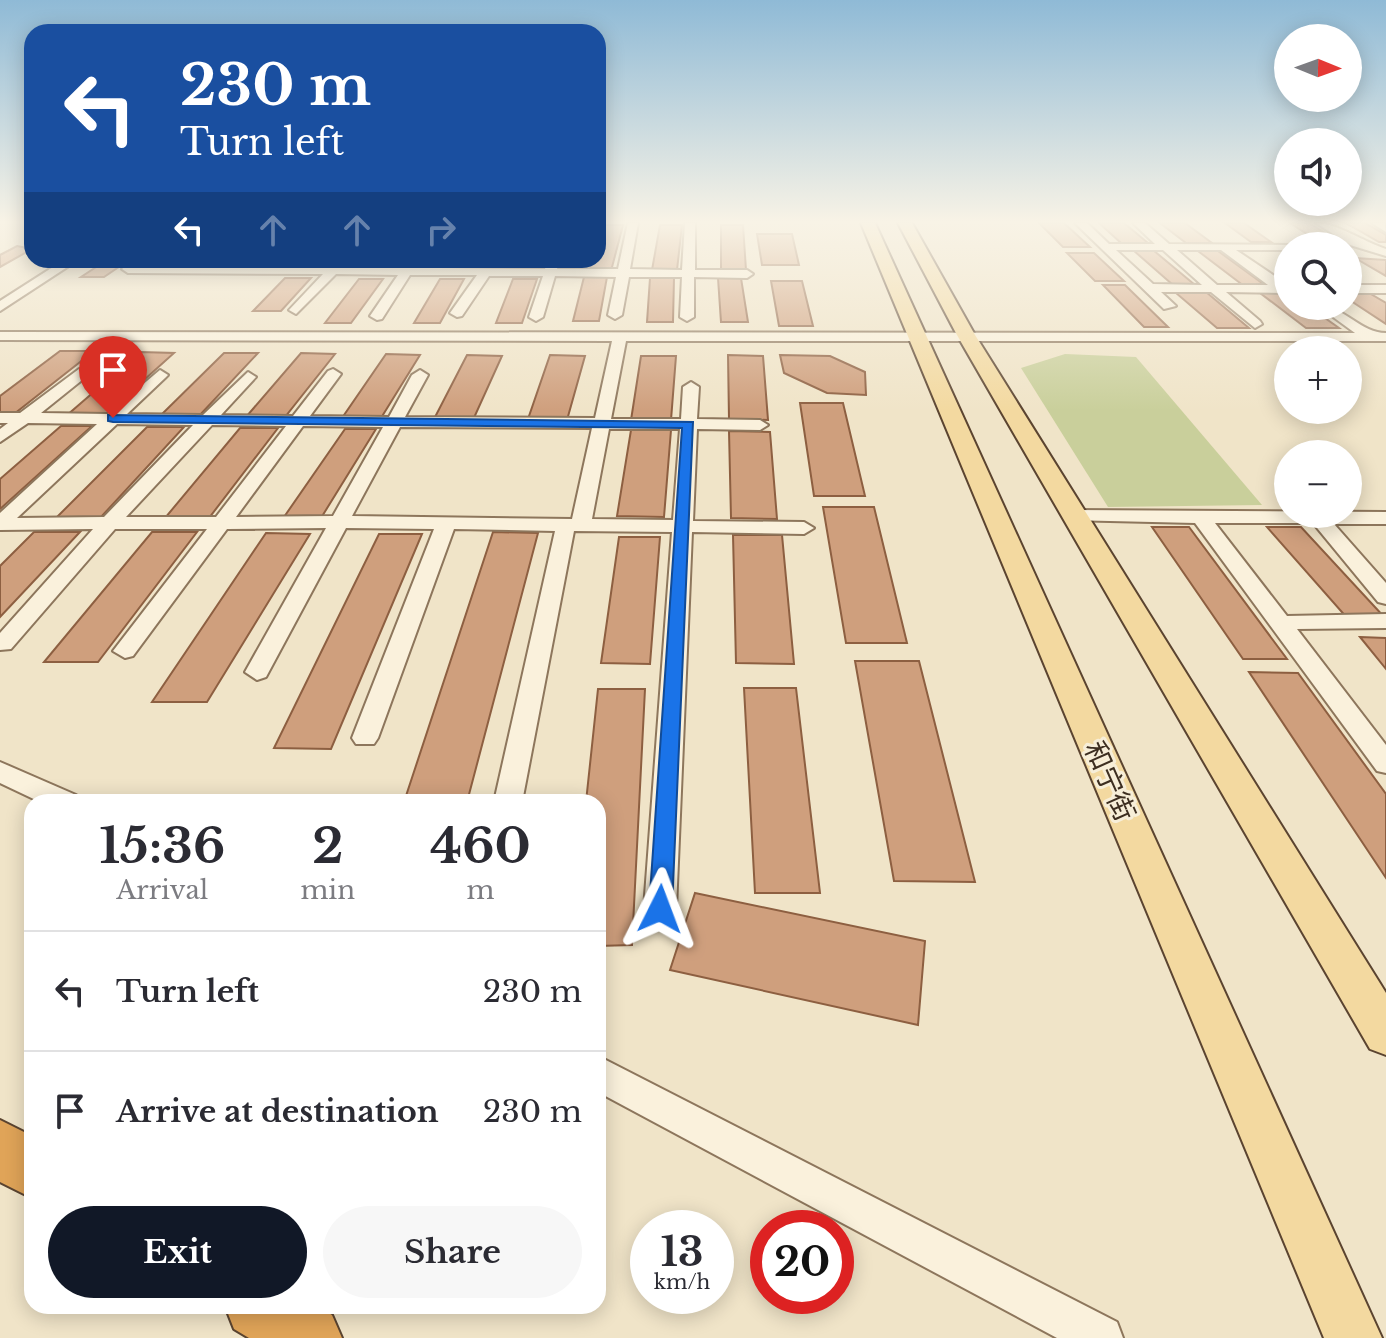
<!DOCTYPE html>
<meta charset="utf-8">
<style>
:root{--surface:#fff;--page:#f7f7f7;--text:#2b2b33;--muted:#7c7c81;--line:#e1e1e2;--accent:#111827}
body{margin:0;font-family:"Libre Baskerville","Noto Sans SC",serif;background:var(--page);color:var(--text);height:100vh;display:flex;flex-direction:column;font-size:30px;white-space:nowrap}
*{box-sizing:border-box;margin:0}
p{font-size:26px;color:var(--muted)}
.icon{flex:none;width:44px;height:44px;fill:none;stroke:currentColor;stroke-width:2;stroke-linecap:round;stroke-linejoin:round}
.map{position:relative;flex:1;overflow:hidden}
.side{position:absolute;left:24px;top:794px;width:582px;height:520px;display:flex;flex-direction:column;background:var(--surface);border-radius:24px;box-shadow:0 4px 20px #0003}
.side>*{flex:none}
.banner{position:absolute;left:24px;top:24px;width:582px;height:244px;border-radius:24px;box-shadow:0 4px 20px #0003;background:#1a4fa0;color:#fff;overflow:hidden}
.needle{width:52px;rotate:91deg}
.fabs{position:absolute;left:1274px;top:24px;display:grid;gap:16px}
.fabs a{display:grid;place-items:center;width:88px;height:88px;border-radius:50%;background:var(--surface);box-shadow:0 4px 20px #0003;font-size:40px}
.speed{position:absolute;left:630px;top:1210px;display:flex;gap:16px;font-size:40px;font-weight:700;text-align:center}
.speed>*{display:grid;place-content:center;width:104px;height:104px;border-radius:50%;background:var(--surface);box-shadow:0 4px 20px #0003;line-height:1}
.speed small{font-size:20px;font-weight:400}
.speed .limit{border:12px solid #d22;background:#fff;color:#111}
.pin{position:absolute;display:grid;place-items:center;width:68px;height:68px;color:#fff;margin:-82px -34px;border-radius:50% 50% 50% 0;rotate:-45deg;box-shadow:0 0 8px #0007}
.pin .icon{rotate:45deg}
.me{position:absolute;width:88px;margin:-44px;rotate:3deg;stroke-linejoin:round;filter:drop-shadow(0 0 6px #0008)}
.turn{display:flex;align-items:center;gap:28px;height:168px;padding:0 24px;font-size:36px}
.turn .icon{width:104px;height:104px;stroke-width:2.5}
.turn b{display:block;font-size:56px;line-height:68px}
.lanes{display:flex;align-items:center;height:76px;padding:0 24px;background:#0003;justify-content:center;gap:40px;direction:ltr}
.lanes .off{opacity:.35}
.eta{display:flex;justify-content:space-evenly;align-items:center;height:136px;text-align:center}
.eta b{font-size:48px;font-weight:700;line-height:56px}
.action{display:flex;gap:16px;margin-top:auto;padding:16px 24px}
.action a{flex:1;height:92px;border-radius:48px;background:var(--accent);color:#fff;font-size:32px;font-weight:700;line-height:92px;text-align:center}
.action a+a{background:var(--page);color:var(--text)}
ul{padding:0;list-style:none}
li{display:flex;align-items:center;gap:24px;height:120px;padding:0 24px;border-top:2px solid var(--line)}
li div{flex:1}
li b{display:block;font-size:30px}
li em{font-style:normal}
.map>svg:first-child{display:block}
.green{fill:#c9cf9b}
.building{fill:#cf9f7d;stroke:#8d5f41;stroke-width:2}
.lines{fill:none;stroke-linecap:round;stroke-linejoin:round}
.minor-casing{stroke:#8d765c;stroke-width:4}
.major-casing{stroke:#5b4430;stroke-width:4}
.highway-casing{stroke:#5b4430;stroke-width:4}
.minor{fill:#faf1dc;fill-rule:evenodd}
.major{fill:#f3d9a0;fill-rule:evenodd}
.highway{fill:#e0a458;fill-rule:evenodd}
.route{fill:#1a73e8;stroke:#114b97;stroke-width:2}
.labels{text-anchor:middle;stroke-width:6;stroke-linejoin:round;paint-order:stroke}
.street-label{font-size:28px;fill:#3d2e20;stroke:#f7eed8}
</style>
<div class="map">
<svg width="1386" height="1338" viewBox="0 0 1386 1338">
<rect width="100%" height="100%" fill="#f0e4c8"/>
<!-- green -->
<path class="green" d="M1065 354 1136 357 1262 505 1108 507 1021 368Z"/>
<!-- building -->
<path class="building" d="M1039 223H1064L1090 247H1063Z
M1099 223H1124L1148 243H1121Z
M1160 223H1185L1212 243H1186Z
M1225 223H1244L1271 242H1251Z
M1290 223H1309L1341 243H1321Z
M1346 223H1365L1386 235V242H1379Z
M601 225H623L611 271H586L589 260H598Z
M660 225H682L677 270H652Z
M721 225H743L746 270H721Z
M757 234H792L799 265H762Z
M17 246 32 249 0 267V255Z
M1133 250H1153L1195 285H1173Z
M1198 251H1218L1266 286H1244Z
M1067 253H1094L1124 281H1095Z
M1355 258 1386 260V276Z
M107 260H129L104 277H81Z
M307 260H329L319 270H296Z
M377 260H399L390 270H368Z
M519 260H542L537 270H514Z
M584 277H607L599 321H573Z
M285 278H311L281 311H253Z
M650 278H674L673 322H647Z
M718 278H741L748 322H721Z
M359 279H383L351 323H325Z
M440 279H464L440 323H414Z
M513 279H537L522 323H496Z
M771 281H802L813 326H779Z
M1103 285H1125L1168 327H1144Z
M1206 292 1249 328H1217L1176 293Z
M1260 293H1288V306H1308L1339 328H1306Z
M1348 293H1369L1386 303V324L1348 299Z
M60 351H94L14 414H0V396Z
M140 352 174 353 104 416H66Z
M224 353H258L199 416H160Z
M301 353 335 354 285 417H246Z
M386 354 420 355 381 418H342Z
M467 355 502 356 473 420 434 419Z
M550 355 585 356 567 420 528 419Z
M728 355 763 356 768 420 729 419Z
M780 355 830 356 865 372 866 395 827 393 784 373Z
M641 356H676L671 420H631Z
M800 403H843L865 496H814Z
M61 426H92L0 509V479Z
M147 427H184L101 517H57Z
M240 428H278L209 518H165Z
M345 429H376L321 518 284 517Z
M631 430H671L664 517 617 516Z
M729 431 770 432 777 519 731 518Z
M823 507H874L907 643H846Z
M1152 527H1189L1287 659H1243Z
M1267 527H1301L1386 619H1348Z
M34 532H80L0 617V566Z
M152 532H197L98 662H44Z
M493 532 538 533 467 802H404Z
M266 533 310 534 207 702H152Z
M379 534H422L331 749 274 748Z
M733 535H782L794 664 736 663Z
M619 537H660L650 664 601 663Z
M1360 637 1386 638V669Z
M855 661H919L975 882 894 881Z
M1249 672 1298 673 1386 794V878Z
M744 688H796L820 893H755Z
M598 689H645L632 945 598 946V802H586Z
M695 893 925 941 918 1025 670 970Z"/>
<g class="lines">
<defs>
<path id="minor" d="M628 223H638L630 269 682 270 685 223H695V270H747L753 274 747 278 694 277V317L687 321 680 317 682 277H629L622 315 615 319 608 315 616 277 555 276 543 317 536 321 529 317 543 276H489L462 316 457 317 450 313 477 275H410L382 319 377 320 370 316 398 275 336 274 296 314 289 310 323 274 128 273 122 269 133 260H147L141 265 329 267 338 261 343 267 545 269 548 260H560L557 269H618Z
M1075 223H1087L1109 244H1155L1133 223H1145L1169 244 1292 245 1288 250H1236L1288 285V293L1226 292 1260 321 1262 324 1255 328 1211 292H1161L1176 306 1164 309ZM1116 250H1163L1202 285 1153 284ZM1177 250H1221L1268 285H1217Z
M1316 223C1337 223 1364 242 1386 249V256L1350 245Z
M1372 223H1385L1386 232Z
M64 260H78L0 311V301Z
M1348 285H1386V293H1348Z
M1318 306C1345 306 1360 333 1386 333V341H626L611 419H681L683 387 691 382 699 387 697 419 760 420 768 425 760 430 697 429 693 521 804 522 814 528 804 534 692 532 676 909 671 918 660 922 649 918 644 909 672 532 574 531 522 802H494L555 531 454 529 378 738 374 744H356L352 738 434 529 346 528 266 677 257 680 245 672 326 528 227 529 133 656 125 658 113 651 207 529H115L11 649 0 650V633L93 529 0 530V513L97 424 28 423 0 442V429L8 423H0V413H20L79 369 92 372 41 413 108 414 160 370 168 375 165 378 127 414 203 415 248 372 256 377 221 415 293 416 328 371 333 369 341 374 310 416 389 417 412 375 420 370 428 375 405 417 595 418 612 341 0 340V332L1355 333ZM117 424 193 425 104 517 17 518ZM212 425 286 426 216 517H126ZM303 426 383 427 333 516 236 517ZM400 427 592 428 572 519 352 516ZM609 429H680L673 520 592 519Z
M1074 510 1386 512V524H1334L1386 583V604L1378 602 1313 523H1215L1287 616 1386 614V628L1297 629 1386 745V773L1377 771 1195 523 1067 520 1064 516 1067 512Z
M0 762 76 795 80 802H40L0 783Z
M598 1056 1117 1322 1123 1338H1057L598 1092Z"/>
<path id="major" d="M861 223H875L1382 1338H1324Z
M898 223H912L975 335 1386 993V1055L1370 1049 957 335Z"/>
<path id="highway" d="M0 1120 32 1136V1198L0 1182Z
M225 1306H318L332 1315 342 1338H249L234 1329Z"/>
</defs>
<!-- minor casing -->
<use href="#minor" class="minor-casing"/>
<!-- major casing -->
<use href="#major" class="major-casing"/>
<!-- highway casing -->
<use href="#highway" class="highway-casing"/>
<!-- minor -->
<use href="#minor" class="minor"/>
<!-- major -->
<use href="#major" class="major"/>
<!-- highway -->
<use href="#highway" class="highway"/>
</g>
<!-- sky -->
<linearGradient id="sky" x2="0" y2="1"><stop stop-color="#8fbad6"/><stop offset="0.54" stop-color="#f8f3e6"/><stop offset="1" stop-color="#f8f3e6" stop-opacity="0"/></linearGradient>
<rect width="1386" height="411" fill="url(#sky)"/>
<!-- route -->
<path class="route" d="M108 415 693 422 672 909 669 916 660 918 652 916 649 909 682 428 113 422 108 421Z"/>
<g class="labels">
<!-- street labels -->
<g class="street-label">
<text transform="translate(1110 781) rotate(66)" y="10">和宁街</text>
</g>
</g>
</svg>
<div class="fabs">
<a><svg class="needle" viewBox="-14 -14 28 28"><path d="M0-13l5 13h-10z" fill="#e53935"/><path d="M0 13l5-13h-10z" fill="#7c7c81"/></svg></a>
<a><svg class="icon" aria-label="sound" viewBox="0 0 24 24"><path d="M4 9h4l5-4v14l-5-4H4zM17 9q2 3 0 6"/></svg></a>
<a><svg class="icon" aria-label="search" viewBox="0 0 24 24"><circle cx="10" cy="10" r="6"/><path d="M15 15l6 6"/></svg></a>
<a>+</a>
<a>−</a>
</div>
<div class="speed"><div>13<small>km/h</small></div><div class="limit">20</div></div>
<div class="pin" style="left:113px;top:418px;background:#d93025"><svg class="icon" aria-label="arrive" viewBox="0 0 24 24"><path d="M6 21V4h12l-3 4 3 4H6"/></svg></div>
<svg class="me" style="left:660px;top:909px" viewBox="-20 -20 40 40"><path d="M0-17L14 15 0 8-14 15z" fill="#1a73e8" stroke="#fff" stroke-width="4"/></svg>
<div class="banner">
<div class="turn"><svg class="icon" aria-label="left" viewBox="0 0 24 24"><path d="M17 20v-9H6M10 6l-5 5 5 5"/></svg><div><b>230 m</b>Turn left</div></div>
<div class="lanes"><svg class="icon" aria-label="left" viewBox="0 0 24 24"><path d="M17 20v-9H6M10 6l-5 5 5 5"/></svg><svg class="icon off" aria-label="ahead" viewBox="0 0 24 24"><path d="M12 20V5M6 11l6-6 6 6"/></svg><svg class="icon off" aria-label="ahead" viewBox="0 0 24 24"><path d="M12 20V5M6 11l6-6 6 6"/></svg><svg class="icon off" aria-label="right" viewBox="0 0 24 24"><path d="M7 20v-9h11M14 6l5 5-5 5"/></svg></div>
</div>
<section class="side">
<div class="eta">
<div><b>15:36</b><p>Arrival</p></div>
<div><b>2</b><p>min</p></div>
<div><b>460</b><p>m</p></div>
</div>
<ul>
<li><svg class="icon" aria-label="left" viewBox="0 0 24 24"><path d="M17 20v-9H6M10 6l-5 5 5 5"/></svg><div><b>Turn left</b></div><em>230 m</em></li>
<li><svg class="icon" aria-label="arrive" viewBox="0 0 24 24"><path d="M6 21V4h12l-3 4 3 4H6"/></svg><div><b>Arrive at destination</b></div><em>230 m</em></li>
</ul>
<div class="action"><a>Exit</a><a>Share</a></div>
</section>
</div>
